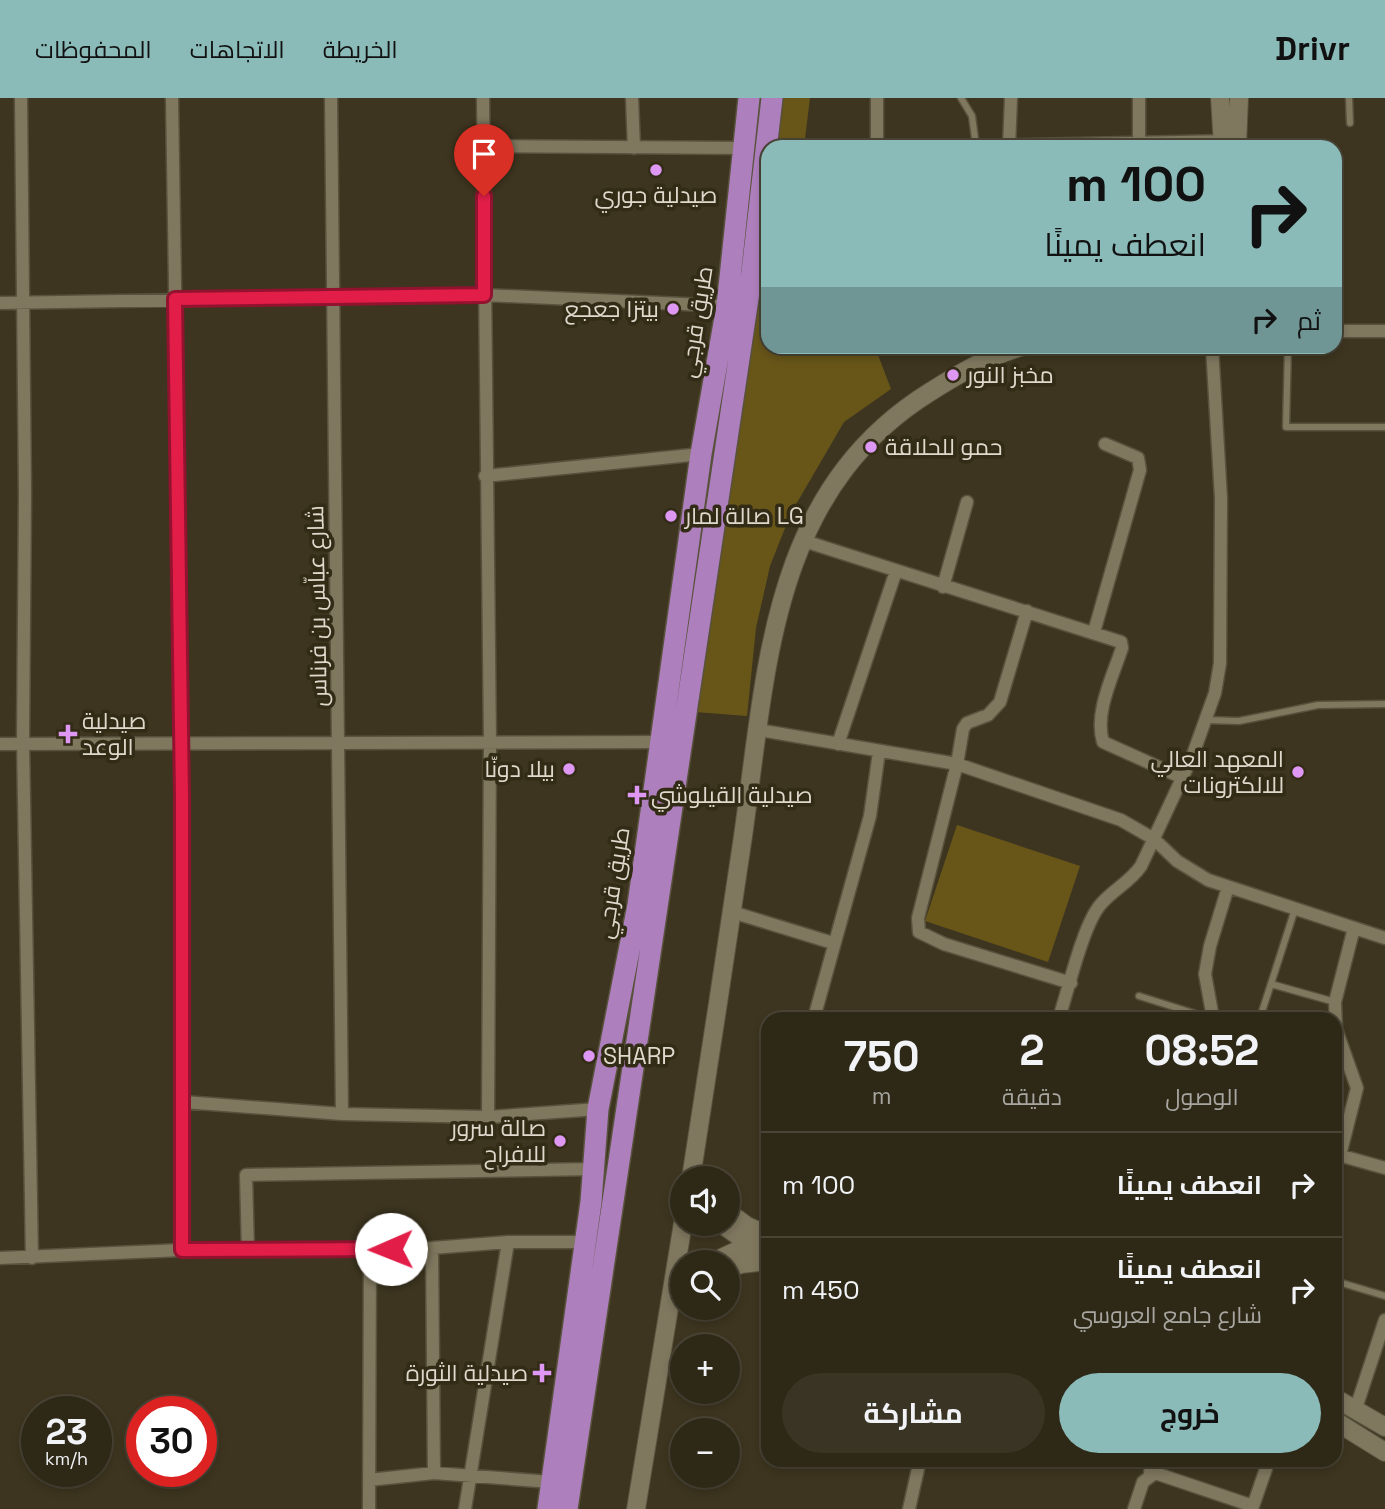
<!DOCTYPE html>
<html lang="ar">
<meta charset="utf-8">
<style>
:root{--surface:#2e2817;--page:#3a3424;--text:#f1f3f6;--muted:#a7a6a1;--line:#494436;--accent:#8bbbb9}
body{margin:0;font-family:"Space Grotesk",Cairo,sans-serif;background:var(--page);color:var(--text);direction:rtl;height:100vh;display:flex;flex-direction:column;font-size:26px;white-space:nowrap}
*{box-sizing:border-box;margin:0}
p{font-size:23px;color:var(--muted)}
.icon{flex:none;width:38px;height:38px;fill:none;stroke:currentColor;stroke-width:2;stroke-linecap:round;stroke-linejoin:round}
.map{position:relative;flex:1;overflow:hidden;direction:ltr}
.drawer{position:absolute;left:761px;top:914px;width:581px;height:455px;display:flex;flex-direction:column;background:var(--surface);border-radius:21px;box-shadow:0 4px 10px #0003,0 0 0 2px var(--line);direction:rtl}
.drawer>*{flex:none}
.banner{position:absolute;left:761px;top:42px;width:581px;height:214px;border-radius:21px;box-shadow:0 4px 10px #0003,0 0 0 2px var(--line);direction:rtl;background:#8bbbb9;color:#111;overflow:hidden}
.buttons{position:absolute;left:670px;top:1068px;display:grid;gap:14px}
.buttons a{display:grid;place-items:center;width:70px;height:70px;border-radius:50%;background:var(--surface);box-shadow:0 4px 10px #0003,0 0 0 2px var(--line);font-size:35px}
.speed{position:absolute;left:21px;top:1298px;display:flex;gap:14px;font-size:35px;font-weight:700;text-align:center}
.speed>*{display:grid;place-content:center;width:91px;height:91px;border-radius:50%;background:var(--surface);box-shadow:0 4px 10px #0003,0 0 0 2px var(--line);line-height:1}
.speed small{font-size:18px;font-weight:400}
.speed .limit{border:10px solid #d22;background:#fff;color:#111}
.pin{position:absolute;display:grid;place-items:center;width:60px;height:60px;color:#fff;margin:-72px -30px;border-radius:50% 50% 50% 0;rotate:-45deg;box-shadow:0 0 7px #0007}
.pin .icon{rotate:45deg}
.me{position:absolute;width:77px;margin:-38px;rotate:269deg;stroke-linejoin:round;filter:drop-shadow(0 0 5px #0008)}
.turn{display:flex;align-items:center;gap:24px;height:147px;padding:0 21px;font-size:32px}
.turn .icon{width:91px;height:91px;stroke-width:2.5}
.turn b{display:block;font-size:49px;line-height:60px}
.then{display:flex;align-items:center;height:66px;padding:0 21px;background:#0003;gap:14px;font-size:26px}
.eta{display:flex;justify-content:space-evenly;align-items:center;height:119px;text-align:center}
.eta b{font-size:42px;font-weight:700;line-height:49px}
.button{display:flex;gap:14px;margin-top:auto;padding:14px 21px}
.button a{flex:1;height:80px;border-radius:42px;background:var(--accent);color:#111;font-size:28px;font-weight:700;line-height:80px;text-align:center}
.button a+a{background:var(--page);color:var(--text)}
ul{padding:0;list-style:none}
li{display:flex;align-items:center;gap:21px;height:105px;padding:0 21px;border-top:2px solid var(--line)}
li div{flex:1}
li b{display:block;font-size:26px}
li em{font-style:normal}
header{display:flex;align-items:center;gap:42px;box-sizing:border-box;height:98px;padding:0 35px;background:var(--accent);color:#111}
header strong{font-size:33px}
nav{display:flex;gap:38px;margin-inline-start:auto;font-size:24px}
.map>svg:first-child{display:block}
.green{fill:#685619}
.lines{fill:none;stroke-linecap:round;stroke-linejoin:round}
.lane-casing{stroke:#58523d;stroke-width:9}
.street-casing{stroke:#58523d;stroke-width:15}
.secondary-casing{stroke:#58523d;stroke-width:20}
.highway-casing{stroke:#58523d;stroke-width:24}
.lane{stroke:#7f775e;stroke-width:6}
.street{stroke:#7f775e;stroke-width:12}
.secondary{stroke:#7f775e;stroke-width:18}
.highway{stroke:#ae7fbd;stroke-width:21}
.route-casing{stroke:#92132f;stroke-width:18}
.route{stroke:#e11d48;stroke-width:12}
.poi-dot{fill:#de98f3;stroke:#322b15;stroke-width:2.5}
.labels{text-anchor:middle;stroke-width:7;stroke-linejoin:round;paint-order:stroke}
.poi-label{font-size:23px;fill:#ded9cc;stroke:#322b15;text-anchor:start}
.street-label{font-size:23px;fill:#ded9cc;stroke:#322b15}
</style>
<header>
<strong>Drivr</strong>
<nav><a>الخريطة</a><a>الاتجاهات</a><a>المحفوظات</a></nav>
</header>
<div class="map">
<svg width="1385" height="1411" viewBox="0 0 1385 1411">
<rect width="100%" height="100%" fill="#3d351f"/>
<!-- green -->
<path class="green" d="M780 0H810L804 49H775Z
M768 108V248L875 249 891 291 844 324 791 415 770 468 756 530 747 618 695 614Z
M957 727 1080 768 1048 864 925 823Z"/>
<g class="lines">
<defs>
<path id="lane" d="M961 0 972 18 976 48
M1349 0 1350 25
M1288 248 1286 329H1385
M1205 622 1239 623 1318 607 1385 606
M1271 886 1335 904
M1139 898 1209 920
M1260 920 1295 811
M1335 1183 1385 1198"/>
<path id="street" d="M21 0 25 396 23 644 32 1160
M172 0C178 384 186 768 182 1152
M331 0 342 1016
M483 0 490 644 488 1019
M632 0 634 50
M877 0V49
M1139 0V45
M484 48 746 50
M929 49 1228 43
M1009 49 1011 0
M0 205 484 197 727 208
M1335 233H1385
M485 378 701 356
M801 442 1121 544 1122 550C1113 578 1094 615 1103 644L1183 680
M943 489 967 404
M1027 513 1000 604 988 617 967 625 963 631 957 666 918 820 919 834 944 846 1071 885
M1094 534 1140 372 1138 360 1105 346
M759 632 957 666 1121 722 1154 741 1177 763 1208 782 1385 840
M0 646 665 644
M838 646 896 473
M732 814 833 845
M814 920 870 718 879 654
M1059 920C1068 893 1083 826 1101 806 1114 791 1130 784 1141 768L1192 659 1215 595 1220 565 1221 401 1212 248
M1213 920 1205 876 1210 848 1228 789
M184 1004 342 1016 488 1019 598 1011
M1335 1056 1385 1070
M1340 1057 1357 990 1336 931 1335 904 1354 830
M432 1150 434 1375
M248 1153 246 1077 594 1071
M0 1160 182 1152 432 1150 508 1144H586
M1356 1310 1385 1222
M1150 1376 1151 1362
M369 1382 434 1375 552 1384
M369 1411 370 1151
M465 1411 508 1144
M909 1411 920 1362
M1134 1411 1143 1384 1155 1375 1253 1408
M1252 1411 1269 1362"/>
<path id="secondary" d="M1220 0 1223 49
M1237 49 1239 0
M691 1080C709 968 725 857 742 745 767 576 768 395 930 294 960 275 989 258 1024 248
M728 1114 747 1128 768 1137
M720 1125 757 1151
M713 1164 749 1147 768 1146
M728 1171 741 1166 768 1163
M1335 1300 1385 1329
M1335 1323 1385 1354
M636 1411 683 1125"/>
<path id="highway" d="M548 1411 591 1104 598 1011 638 807 701 356 727 208 749 0
M567 1411 752 174 772 0"/>
</defs>
<!-- lane casing -->
<use href="#lane" class="lane-casing"/>
<!-- street casing -->
<use href="#street" class="street-casing"/>
<!-- secondary casing -->
<use href="#secondary" class="secondary-casing"/>
<!-- highway casing -->
<use href="#highway" class="highway-casing"/>
<!-- lane -->
<use href="#lane" class="lane"/>
<!-- street -->
<use href="#street" class="street"/>
<!-- secondary -->
<use href="#secondary" class="secondary"/>
<!-- highway -->
<use href="#highway" class="highway"/>
</g>
<g class="lines">
<defs>
<path id="route" d="M391 1151 182 1152V699L175 201 484 197V98"/>
</defs>
<!-- route casing -->
<use href="#route" class="route-casing"/>
<!-- route -->
<use href="#route" class="route"/>
</g>
<!-- markers -->
<g class="poi-dot">
<circle cx="656" cy="72" r="7"/>
<circle cx="673" cy="211" r="7"/>
<circle cx="953" cy="277" r="7"/>
<circle cx="871" cy="349" r="7"/>
<circle cx="671" cy="418" r="7"/>
<path d="M64.5 625.5h7v7h7v7h-7v7h-7v-7h-7v-7h7z"/>
<circle cx="569" cy="671" r="7"/>
<circle cx="1298" cy="674" r="7"/>
<path d="M633.5 686.5h7v7h7v7h-7v7h-7v-7h-7v-7h7z"/>
<circle cx="589" cy="958" r="7"/>
<circle cx="560" cy="1043" r="7"/>
<path d="M538.5 1264.5h7v7h7v7h-7v7h-7v-7h-7v-7h7z"/>
</g>
<g class="labels">
<!-- poi labels -->
<g class="poi-label">
<text x="656" y="105" text-anchor="middle">صيدلية جوري</text>
<text x="659" y="219" text-anchor="end">بيتزا جعجع</text>
<text x="967" y="285">مخبز النور</text>
<text x="885" y="357">حمو للحلاقة</text>
<text x="685" y="426">صالة لمار LG</text>
<text x="82" y="631">صيدلية<tspan x="82" dy="26">الوعد</tspan></text>
<text x="1284" y="669" text-anchor="end">المعهد العالي<tspan x="1284" dy="26">للالكترونات</tspan></text>
<text x="555" y="679" text-anchor="end">بيلا دونّا</text>
<text x="651" y="705">صيدلية القيلوشي</text>
<text x="603" y="966">SHARP</text>
<text x="546" y="1038" text-anchor="end">صالة سرور<tspan x="546" dy="26">للافراح</tspan></text>
<text x="528" y="1283" text-anchor="end">صيدلية الثورة</text>
</g>
<!-- street labels -->
<g class="street-label">
<text transform="translate(696 224) rotate(-81)" y="8">طريق قرجي</text>
<text transform="translate(317 508) rotate(-91)" y="8">شارع عباّس بن فرناس</text>
<text transform="translate(613 785) rotate(-81)" y="8">طريق قرجي</text>
</g>
</g>
</svg>
<div class="buttons">
<a><svg class="icon" aria-label="sound" viewBox="0 0 24 24"><path d="M4 9h4l5-4v14l-5-4H4zM17 9q2 3 0 6"/></svg></a>
<a><svg class="icon" aria-label="search" viewBox="0 0 24 24"><circle cx="10" cy="10" r="6"/><path d="M15 15l6 6"/></svg></a>
<a>+</a>
<a>−</a>
</div>
<div class="speed"><div>23<small>km/h</small></div><div class="limit">30</div></div>
<div class="pin" style="left:484px;top:98px;background:#d93025"><svg class="icon" aria-label="arrive" viewBox="0 0 24 24"><path d="M6 21V4h12l-3 4 3 4H6"/></svg></div>
<svg class="me" style="left:391px;top:1151px" viewBox="-20 -20 40 40"><circle r="19" fill="#fff"/><path d="M0-13L10 11 0 6-10 11z" fill="#e11d48"/></svg>
<div class="banner">
<div class="turn"><svg class="icon" aria-label="right" viewBox="0 0 24 24"><path d="M7 20v-9h11M14 6l5 5-5 5"/></svg><div><b>100 m</b>انعطف يمينًا</div></div>
<div class="then">ثم<svg class="icon" aria-label="right" viewBox="0 0 24 24"><path d="M7 20v-9h11M14 6l5 5-5 5"/></svg></div>
</div>
<section class="drawer">
<div class="eta">
<div><b>08:52</b><p>الوصول</p></div>
<div><b>2</b><p>دقيقة</p></div>
<div><b>750</b><p>m</p></div>
</div>
<ul>
<li><svg class="icon" aria-label="right" viewBox="0 0 24 24"><path d="M7 20v-9h11M14 6l5 5-5 5"/></svg><div><b>انعطف يمينًا</b></div><em>100 m</em></li>
<li><svg class="icon" aria-label="right" viewBox="0 0 24 24"><path d="M7 20v-9h11M14 6l5 5-5 5"/></svg><div><b>انعطف يمينًا</b><p>شارع جامع العروسي</p></div><em>450 m</em></li>
</ul>
<div class="button"><a>خروج</a><a>مشاركة</a></div>
</section>
</div>
